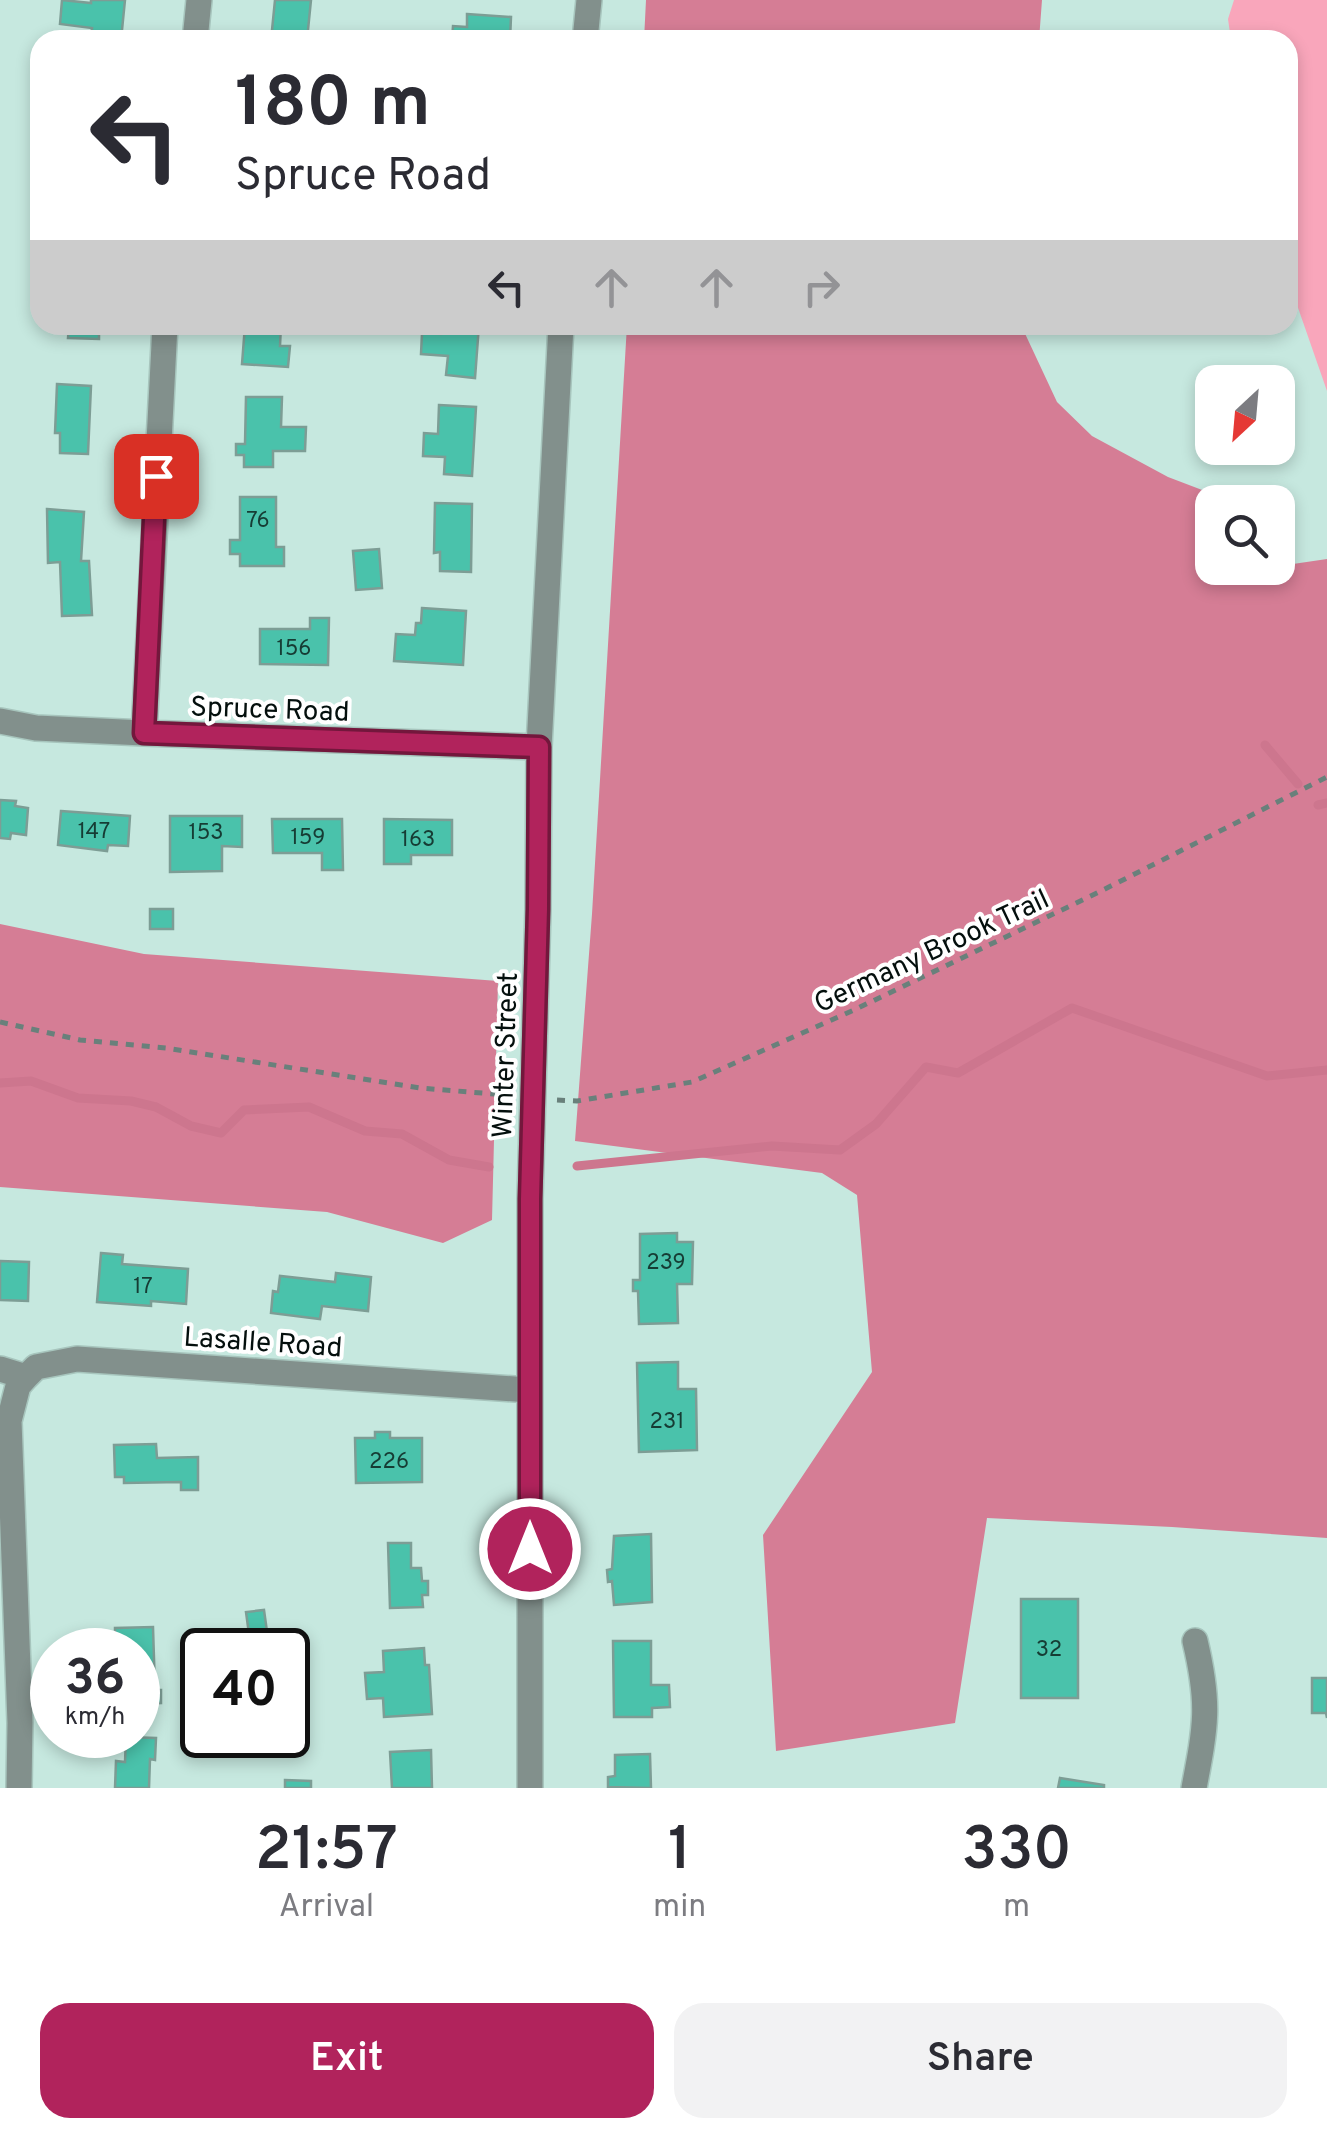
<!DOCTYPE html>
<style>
:root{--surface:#fff;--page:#f2f2f3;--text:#2b2b33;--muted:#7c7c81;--accent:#b1235c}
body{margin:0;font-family:Overpass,sans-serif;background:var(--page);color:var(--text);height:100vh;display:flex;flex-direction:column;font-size:38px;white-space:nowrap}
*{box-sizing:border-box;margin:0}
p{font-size:32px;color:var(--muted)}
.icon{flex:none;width:55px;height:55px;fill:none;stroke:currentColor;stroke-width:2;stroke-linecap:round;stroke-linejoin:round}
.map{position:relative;height:1788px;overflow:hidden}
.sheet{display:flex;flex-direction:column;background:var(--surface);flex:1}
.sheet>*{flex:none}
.hud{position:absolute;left:30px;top:30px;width:1268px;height:305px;border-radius:30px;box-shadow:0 5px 15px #0003;background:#fff;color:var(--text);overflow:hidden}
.needle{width:65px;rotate:206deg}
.buttons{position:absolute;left:1195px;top:365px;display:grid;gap:20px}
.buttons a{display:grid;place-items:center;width:100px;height:100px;border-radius:20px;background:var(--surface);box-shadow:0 5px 15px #0003;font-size:50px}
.speed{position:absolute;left:30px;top:1628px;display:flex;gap:20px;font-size:50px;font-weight:700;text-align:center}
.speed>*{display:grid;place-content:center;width:130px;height:130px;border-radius:50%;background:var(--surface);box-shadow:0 5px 15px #0003;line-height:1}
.speed small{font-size:25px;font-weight:400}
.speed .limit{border:5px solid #111;border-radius:15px;background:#fff;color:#111}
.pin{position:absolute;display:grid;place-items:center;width:85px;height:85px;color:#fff;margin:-42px;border-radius:20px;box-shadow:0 5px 15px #0006}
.me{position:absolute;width:110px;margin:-55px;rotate:0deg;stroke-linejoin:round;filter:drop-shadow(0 0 8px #0008)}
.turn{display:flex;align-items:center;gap:35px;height:210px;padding:0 40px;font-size:45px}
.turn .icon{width:130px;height:130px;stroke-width:2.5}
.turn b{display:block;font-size:70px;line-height:85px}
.lanes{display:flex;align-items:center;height:95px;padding:0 40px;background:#0003;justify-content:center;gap:50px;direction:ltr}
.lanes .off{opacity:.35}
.eta{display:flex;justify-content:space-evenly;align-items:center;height:170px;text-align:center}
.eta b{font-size:60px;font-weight:600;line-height:70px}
.primary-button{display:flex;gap:20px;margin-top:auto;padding:20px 40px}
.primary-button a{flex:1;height:115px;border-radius:30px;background:var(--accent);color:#fff;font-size:40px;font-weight:600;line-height:115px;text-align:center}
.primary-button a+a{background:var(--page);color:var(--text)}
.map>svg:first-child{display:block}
.green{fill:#f9a6bb}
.forest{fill:#d57d95}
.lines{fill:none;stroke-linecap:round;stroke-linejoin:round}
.stream{stroke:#cd768e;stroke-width:9}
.building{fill:#4ac2ab;stroke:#7d9d95;stroke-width:2.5}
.minor-casing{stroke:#a7c5bd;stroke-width:28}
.path{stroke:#69807b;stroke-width:5;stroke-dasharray:8 8;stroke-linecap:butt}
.minor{stroke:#82908c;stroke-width:25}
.route-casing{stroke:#73173c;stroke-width:25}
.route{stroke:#b1235c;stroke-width:18}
.labels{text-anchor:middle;stroke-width:8;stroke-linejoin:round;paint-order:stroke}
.number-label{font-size:22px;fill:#163c34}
.street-label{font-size:28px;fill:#040f0d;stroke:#fff}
</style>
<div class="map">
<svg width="1327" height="1788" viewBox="0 0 1327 1788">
<rect width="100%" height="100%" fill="#c6e8df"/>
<!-- green -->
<path class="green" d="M1234 0H1327V391L1288 279V40H1231L1228 19Z"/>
<!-- forest -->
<path class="forest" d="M646 0H1042L1039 40H644Z
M627 325H1021L1057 402 1092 436 1168 477 1210 493 1218 502H1212V568H1278V555L1293 564 1327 559V1538L1172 1527 987 1518 955 1723 776 1751 763 1535 872 1372 857 1195 822 1173 575 1141 592 914Z
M0 924 144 954 498 981 492 1220 443 1243 327 1212 0 1187Z"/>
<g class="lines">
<!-- stream -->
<path class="stream" d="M1265 745 1298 784
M1318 805 1327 803
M0 1083 31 1081 78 1098 131 1101 156 1107 191 1126 221 1133 244 1110 309 1107 365 1131 402 1134 449 1160 489 1167
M577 1166 772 1146 840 1150 876 1124 926 1067 958 1073 1072 1008 1267 1076 1327 1070"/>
</g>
<!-- building -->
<path class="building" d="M62 0 91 3V0H125L121 40H90L92 28 60 24Z
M275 0H311L307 40H271Z
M467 14 511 17 510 40H452L453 26 467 27Z
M69 325H99V339L68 338Z
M245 325H281L280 346H290L288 367 242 364Z
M442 325H479L475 378 446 375 448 356 421 354 422 333 441 334Z
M57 384 91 386 88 454 60 453V433H55Z
M246 397H282L281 427H306L305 451H273V467H244V455H236V444H245Z
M439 405 476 407 472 476 444 474 445 457 423 456 424 433 438 434Z
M240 497H276V547H284V566H240V554H230V540H240Z
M435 503 472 504 471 572 440 571V552L434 553Z
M47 509 84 512 81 561H89L92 615 62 616 60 562 48 563Z
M379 549 382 588 356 590 353 551Z
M422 608 466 611 463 665 394 661 396 634 415 635 416 623H421Z
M310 618H329L328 665 260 664V629H310Z
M0 800 16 801 15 806 28 808 26 835 11 833 10 839 0 838Z
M61 811 130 816 128 846 108 845 107 851 58 845Z
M170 816H242V847L222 846V871L170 872Z
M272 819H342L343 870H322V853H273Z
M384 819 452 820V855H411V864H384Z
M150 909H173V929H150Z
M677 1233V1242H693L692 1284H677L678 1323 639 1324 638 1291H633V1280H640V1234Z
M101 1253 123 1255 122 1264 188 1269 186 1304 151 1301V1306L97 1302Z
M0 1261 29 1262 28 1301 0 1300Z
M336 1273 371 1277 368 1311 322 1306 320 1319 271 1313 273 1291 278 1292 280 1276 335 1282Z
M678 1362V1389H696L697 1450 639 1452 637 1363Z
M375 1432H390V1438H422V1482L356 1483 355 1438H375Z
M156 1444 157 1458 198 1457V1490H181V1482L124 1483V1477H115L114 1445Z
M651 1534 652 1602 614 1605 612 1581 608 1582 607 1570 612 1569 614 1536Z
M388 1543H411V1568H421L422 1581H428V1595H422L423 1607 390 1608Z
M1021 1599H1078V1698H1021Z
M264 1610 269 1646 251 1649 246 1612Z
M153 1627 155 1690H161V1703L138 1704V1650H115V1628Z
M613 1641H651V1685H669L670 1707 652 1708V1717H614Z
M273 1646H290L291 1664 288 1665V1650H273Z
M424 1648 425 1665H429L432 1714 384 1717 383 1698 367 1699 365 1673 384 1672 383 1651Z
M1312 1678H1327V1718L1326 1713H1312Z
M126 1737 156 1738 155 1760 150 1759 149 1788H115L116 1761 125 1762Z
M431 1750 432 1788H392L390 1752Z
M650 1754 651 1788 608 1787V1777L615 1776V1755Z
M1060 1778 1104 1785V1788H1058Z
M285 1780 311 1781V1788H285Z"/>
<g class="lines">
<defs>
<path id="minor" d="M195 40 199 0
M585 40 589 0
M0 721 36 728 144 733 539 747
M144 733 165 325
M0 1369 26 1377 36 1367 77 1359 529 1390
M19 1788 20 1723 9 1421 18 1386 26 1377
M530 1788V1199L538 909 539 747 561 325
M1194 1788C1206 1725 1210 1704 1195 1641"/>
</defs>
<!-- minor casing -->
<use href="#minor" class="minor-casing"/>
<!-- path -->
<path class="path" d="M0 1022 80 1040 166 1048 420 1088 506 1095
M557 1100 577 1101 692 1082 854 1010 1099 892 1327 777"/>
<!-- minor -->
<use href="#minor" class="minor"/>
</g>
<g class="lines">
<defs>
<path id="route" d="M156 476 144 733 539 747 538 909 530 1199V1549"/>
</defs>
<!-- route casing -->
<use href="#route" class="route-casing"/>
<!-- route -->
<use href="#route" class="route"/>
</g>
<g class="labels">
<!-- number labels -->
<g class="number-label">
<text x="258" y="527">76</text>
<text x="294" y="655">156</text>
<text x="94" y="838">147</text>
<text x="206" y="839">153</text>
<text x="308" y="844">159</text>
<text x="418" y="846">163</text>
<text x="666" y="1269">239</text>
<text x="143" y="1293">17</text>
<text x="667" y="1428">231</text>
<text x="389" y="1468">226</text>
<text x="1049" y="1656">32</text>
</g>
<!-- street labels -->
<g class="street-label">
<text transform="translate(270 708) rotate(2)" y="10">Spruce Road</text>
<text transform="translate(931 950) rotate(-25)" y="10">Germany Brook Trail</text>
<text transform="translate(504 1055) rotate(-88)" y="10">Winter Street</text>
<text transform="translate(263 1341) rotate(4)" y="10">Lasalle Road</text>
</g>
</g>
</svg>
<div class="buttons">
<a><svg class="needle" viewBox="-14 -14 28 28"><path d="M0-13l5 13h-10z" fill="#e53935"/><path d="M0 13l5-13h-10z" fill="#7c7c81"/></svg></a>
<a><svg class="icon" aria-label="search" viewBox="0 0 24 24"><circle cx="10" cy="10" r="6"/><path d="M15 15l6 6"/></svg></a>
</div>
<div class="speed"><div>36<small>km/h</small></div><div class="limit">40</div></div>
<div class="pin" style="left:156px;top:476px;background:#d93025"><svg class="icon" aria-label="arrive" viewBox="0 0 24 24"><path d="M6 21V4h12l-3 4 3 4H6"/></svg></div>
<svg class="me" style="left:530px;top:1549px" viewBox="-20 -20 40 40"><circle r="17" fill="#b1235c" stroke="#fff" stroke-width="3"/><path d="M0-11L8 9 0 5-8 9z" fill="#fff"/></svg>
<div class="hud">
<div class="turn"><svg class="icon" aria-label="left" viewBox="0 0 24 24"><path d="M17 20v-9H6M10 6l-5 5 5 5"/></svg><div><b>180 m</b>Spruce Road</div></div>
<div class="lanes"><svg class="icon" aria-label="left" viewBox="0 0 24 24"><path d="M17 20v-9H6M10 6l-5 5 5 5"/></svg><svg class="icon off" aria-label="ahead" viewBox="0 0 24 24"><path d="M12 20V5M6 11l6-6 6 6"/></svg><svg class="icon off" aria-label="ahead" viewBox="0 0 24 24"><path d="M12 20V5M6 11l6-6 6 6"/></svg><svg class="icon off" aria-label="right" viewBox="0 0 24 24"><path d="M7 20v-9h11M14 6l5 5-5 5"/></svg></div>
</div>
</div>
<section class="sheet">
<div class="eta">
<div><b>21:57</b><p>Arrival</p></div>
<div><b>1</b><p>min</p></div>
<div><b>330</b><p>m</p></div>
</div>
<div class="primary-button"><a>Exit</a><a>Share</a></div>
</section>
